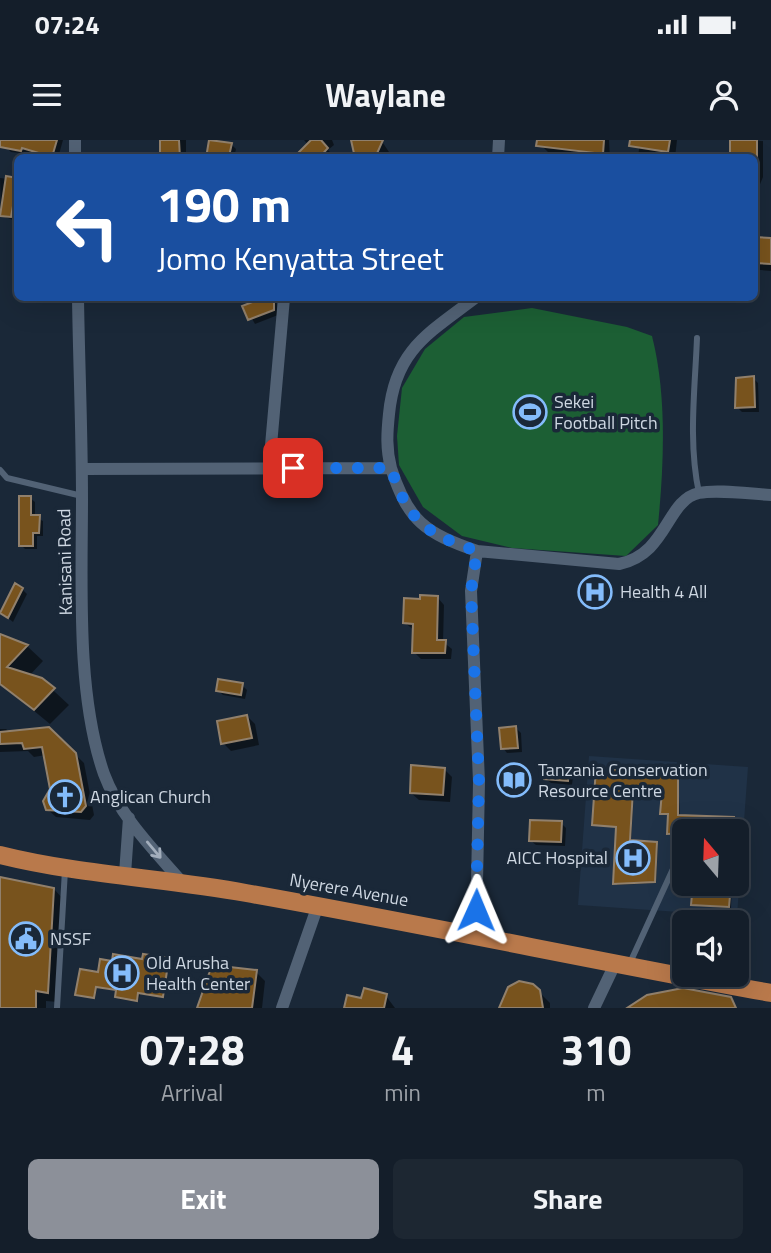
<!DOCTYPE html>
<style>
:root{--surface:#141e2a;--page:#1d2732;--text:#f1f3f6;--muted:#9da2a8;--line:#333c47;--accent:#8c9099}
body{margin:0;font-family:"Titillium Web",sans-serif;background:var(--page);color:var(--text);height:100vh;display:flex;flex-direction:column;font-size:26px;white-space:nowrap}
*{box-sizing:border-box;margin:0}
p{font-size:23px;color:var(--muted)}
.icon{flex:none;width:38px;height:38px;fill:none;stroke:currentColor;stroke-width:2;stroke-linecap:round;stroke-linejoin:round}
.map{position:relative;height:868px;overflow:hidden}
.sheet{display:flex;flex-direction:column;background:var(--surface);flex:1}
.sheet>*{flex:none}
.hud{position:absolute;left:14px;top:14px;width:744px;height:147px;border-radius:10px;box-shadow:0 7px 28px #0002,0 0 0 2px var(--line);background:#1a4fa0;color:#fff;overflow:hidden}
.needle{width:46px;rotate:341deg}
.fabs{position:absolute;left:672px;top:679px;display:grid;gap:14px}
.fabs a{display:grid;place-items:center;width:77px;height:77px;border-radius:10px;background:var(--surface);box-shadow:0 7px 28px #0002,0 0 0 2px var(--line);font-size:35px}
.pin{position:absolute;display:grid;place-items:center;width:60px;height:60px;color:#fff;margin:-30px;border-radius:14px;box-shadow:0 4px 10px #0006}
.me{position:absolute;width:77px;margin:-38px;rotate:1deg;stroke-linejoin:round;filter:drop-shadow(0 0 5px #0008)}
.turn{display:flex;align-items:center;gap:24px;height:147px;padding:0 28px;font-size:32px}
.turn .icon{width:91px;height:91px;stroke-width:2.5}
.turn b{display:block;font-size:49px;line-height:60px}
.eta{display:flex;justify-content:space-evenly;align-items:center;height:119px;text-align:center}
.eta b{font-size:42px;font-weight:700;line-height:49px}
.cta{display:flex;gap:14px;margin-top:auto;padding:14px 28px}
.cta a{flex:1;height:80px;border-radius:10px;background:var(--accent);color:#fff;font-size:28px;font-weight:700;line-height:80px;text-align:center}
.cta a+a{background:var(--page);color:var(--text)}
.status{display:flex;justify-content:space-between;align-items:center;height:49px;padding:0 35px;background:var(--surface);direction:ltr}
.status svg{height:19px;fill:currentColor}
header{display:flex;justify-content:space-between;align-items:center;height:91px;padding:0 28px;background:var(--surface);font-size:32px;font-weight:700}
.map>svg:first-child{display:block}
.built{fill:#203247;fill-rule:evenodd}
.green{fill:#1c5f34}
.shadow{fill:#0007}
.building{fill:#78531d;stroke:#91806c;stroke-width:2}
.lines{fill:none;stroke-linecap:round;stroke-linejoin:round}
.service{stroke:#526275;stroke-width:6}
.minor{stroke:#526275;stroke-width:12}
.primary{stroke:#b9794b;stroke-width:18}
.oneway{stroke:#a3aebc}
.route{stroke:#1a73e8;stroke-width:12;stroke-dasharray:0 21.6}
.labels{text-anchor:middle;stroke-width:7;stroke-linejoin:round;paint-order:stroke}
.poi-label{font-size:18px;fill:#ced7e2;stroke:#1a2838;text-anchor:start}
.street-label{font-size:18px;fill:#ced7e2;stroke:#1a2838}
</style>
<div class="status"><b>07:24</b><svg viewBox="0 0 49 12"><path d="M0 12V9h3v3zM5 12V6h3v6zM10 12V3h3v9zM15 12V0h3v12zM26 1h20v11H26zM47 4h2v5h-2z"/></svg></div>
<header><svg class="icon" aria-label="menu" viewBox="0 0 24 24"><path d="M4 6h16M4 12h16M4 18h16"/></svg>Waylane<svg class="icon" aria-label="person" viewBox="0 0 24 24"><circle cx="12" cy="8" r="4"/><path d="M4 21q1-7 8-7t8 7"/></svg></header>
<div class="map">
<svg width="771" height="868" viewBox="0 0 771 868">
<rect width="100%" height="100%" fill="#1a2838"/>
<!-- built -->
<path class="built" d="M589 616 748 627 737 776 578 765ZM684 691H737V744H684Z"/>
<!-- green -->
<path class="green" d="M532 168 627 187 652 196C667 255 664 324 658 385L626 416 512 408 462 396 423 367 399 325 397 296 402 248 425 209 464 177Z"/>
<!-- shadow -->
<path class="shadow" d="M8 0H63L58 18 11 12 6 7Z
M161 0H186V18H162Z
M304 0H332L334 5 328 10 332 14 329 18H305L308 5Z
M352 0H381L389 12 386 18H357Z
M543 0H609L610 18 549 13 542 6Z
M640 0H677L675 18H638Z
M732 0 763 1V37L754 59V18Z
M231 4 236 9 234 18H207Z
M0 38 18 40 15 81 1 75Z
M754 99H771V131L760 130 754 125Z
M260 158H276L278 175 255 184 245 167 261 160Z
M753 238 758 243 759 272H742L737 267Z
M30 358 35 362V377L43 381V396H37V409H25L21 405Z
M22 449 27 454 13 482 2 473Z
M438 458 444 465 443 502 452 509 451 519H421L414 512V490L405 483 406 460Z
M0 496 27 506 43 521 29 536 41 539 69 565 50 584 0 543Z
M242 545 247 550 245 559 223 555 218 550Z
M247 576 255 584 259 605 231 611 223 603Z
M516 588 521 593 522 612 507 613 503 608Z
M0 589H6L11 593 49 589 84 623 94 675 90 680 56 677 47 669 52 650 46 615 34 617 28 611 0 612Z
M444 629 452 637 450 662 419 660 411 653Z
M597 630 678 636 680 677 733 679 735 691H684V696L670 695V676L662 673 664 653 634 651 631 702 658 705 656 743 617 745 618 688 593 684Z
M568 632 573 637 572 645 551 643 546 639Z
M561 683 566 688 565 706 536 705 531 701Z
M0 739 54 749 64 760 58 862 46 861V868H0Z
M695 744H732L731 768 695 766Z
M169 820 164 858 140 854 138 862 119 859 118 851 97 848 95 859 77 855 114 823Z
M256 832 265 841 262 868H199Z
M533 846 550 863V868H501L509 849Z
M386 856 395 868H345L362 860Z"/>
<!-- building -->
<path class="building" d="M0 0H57L52 17 22 8 21 11 0 7Z
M160 0H179L180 18H160Z
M209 0 232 3 229 16 206 18Z
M311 0H321L328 8 319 18H303L298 13Z
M351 0H383L375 18H355Z
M537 0H604L603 14 536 6Z
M630 0H670L668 12 629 6Z
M730 0H757V18H730Z
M6 36 18 38 11 77 0 76Z
M754 97 771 98V124L754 123Z
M263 158H274V170L248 180 242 166Z
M754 236 755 267 735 268 736 238Z
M19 356H31V375H40L39 393H33V406H19Z
M15 443 23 448 8 478 0 473Z
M420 455 438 456 437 500H446L445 513H412L413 484 403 483 404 458 420 459Z
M0 494 28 505 7 527 42 538 55 548 34 570 0 544Z
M218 539 243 543 241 555 216 551Z
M247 575 252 598 221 604 217 581Z
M516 586 518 608 501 609 499 588Z
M49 587 76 613 86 666 81 672 46 670 43 661 50 649 42 607 24 609 22 603 0 604V592Z
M411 625 445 628 443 655 410 653Z
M545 628 569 630 568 641 544 639Z
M596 628 678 634V675L734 677 733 691 667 694 668 674H660L662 652 633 650 630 700 657 702 655 742 613 744 616 687 592 685Z
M530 680 562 681 561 702 529 701Z
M0 737 54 748 48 853 36 851V868H0Z
M693 744H731L729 767 691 765Z
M113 814 142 819 143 814 169 818 163 857 138 853 137 861 115 857 116 850 96 847 94 858 75 855 80 829 98 832 100 819 112 821Z
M212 825 257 830 252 868H197Z
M519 841 533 844 540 850 543 868H499L508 847Z
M364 848 387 854 384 868H344L347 855 361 858Z
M683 848 731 857 736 868H627L647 855Z"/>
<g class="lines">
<!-- service -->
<path class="service" d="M697 198C695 249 688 302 699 353
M0 330 7 338 82 356
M629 825 683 707
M57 868 65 730"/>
<!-- minor -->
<path class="minor" d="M75 0V18
M498 18 499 0
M78 158C79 225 82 292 82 359 82 443 76 554 104 634 119 675 153 709 181 741
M269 328 284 158
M391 328C386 309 387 293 389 274 395 210 429 193 475 158
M82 329 391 328C408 381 425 393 477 411L619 424C668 414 666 360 699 353 717 349 751 354 771 355
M125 734 129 678
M476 794 479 642 471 451 477 411
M282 868 318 765
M594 868 615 824"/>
<!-- primary -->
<path class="primary" d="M0 715C80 735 164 738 246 753 421 784 596 821 771 853"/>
</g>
<!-- one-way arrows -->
<defs><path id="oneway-shaft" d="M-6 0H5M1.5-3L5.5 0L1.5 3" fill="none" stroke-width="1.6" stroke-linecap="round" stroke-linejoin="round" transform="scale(1.75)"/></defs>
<use class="oneway" href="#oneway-shaft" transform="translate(154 710) rotate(50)"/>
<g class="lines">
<!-- route -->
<path class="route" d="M293 328H391C408 381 425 393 477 411L471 451 479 642 476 770"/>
</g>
<!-- icons -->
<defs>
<symbol id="stadium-ring" viewBox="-11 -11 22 22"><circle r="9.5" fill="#1a2838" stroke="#84bcfb" stroke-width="1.5"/><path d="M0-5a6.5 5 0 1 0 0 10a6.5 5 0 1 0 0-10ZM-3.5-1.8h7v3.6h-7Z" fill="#84bcfb"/></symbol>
<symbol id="hospital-ring" viewBox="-11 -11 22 22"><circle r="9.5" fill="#1a2838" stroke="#84bcfb" stroke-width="1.5"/><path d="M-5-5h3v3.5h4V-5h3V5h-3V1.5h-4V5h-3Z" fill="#84bcfb"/></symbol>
<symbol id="library-ring" viewBox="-11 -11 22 22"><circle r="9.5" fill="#1a2838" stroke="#84bcfb" stroke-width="1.5"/><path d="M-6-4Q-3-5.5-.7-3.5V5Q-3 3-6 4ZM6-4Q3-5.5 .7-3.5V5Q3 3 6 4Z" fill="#84bcfb"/></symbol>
<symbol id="church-ring" viewBox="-11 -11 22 22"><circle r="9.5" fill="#1a2838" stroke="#84bcfb" stroke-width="1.5"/><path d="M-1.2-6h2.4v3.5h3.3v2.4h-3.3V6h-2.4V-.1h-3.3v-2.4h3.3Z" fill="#84bcfb"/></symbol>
<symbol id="civic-ring" viewBox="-11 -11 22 22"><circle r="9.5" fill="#1a2838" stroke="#84bcfb" stroke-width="1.5"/><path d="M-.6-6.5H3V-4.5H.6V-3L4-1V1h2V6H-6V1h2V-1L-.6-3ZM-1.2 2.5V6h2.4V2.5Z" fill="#84bcfb"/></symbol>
</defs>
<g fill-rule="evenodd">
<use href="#stadium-ring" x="511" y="253" width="38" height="38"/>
<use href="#hospital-ring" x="576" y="433" width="38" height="38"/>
<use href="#library-ring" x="495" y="621" width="38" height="38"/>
<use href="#church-ring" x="46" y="638" width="38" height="38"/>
<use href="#hospital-ring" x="614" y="699" width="38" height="38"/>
<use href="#civic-ring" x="7" y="780" width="38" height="38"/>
<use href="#hospital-ring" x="103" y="814" width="38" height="38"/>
</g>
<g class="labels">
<!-- poi labels -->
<g class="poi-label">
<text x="554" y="268">Sekei<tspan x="554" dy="21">Football Pitch</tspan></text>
<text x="620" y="458">Health 4 All</text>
<text x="538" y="636">Tanzania Conservation<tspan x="538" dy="21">Resource Centre</tspan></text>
<text x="90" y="663">Anglican Church</text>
<text x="608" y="724" text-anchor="end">AICC Hospital</text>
<text x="50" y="805">NSSF</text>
<text x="146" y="829">Old Arusha<tspan x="146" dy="21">Health Center</tspan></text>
</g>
<!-- street labels -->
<g class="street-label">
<text transform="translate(65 422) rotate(-91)" y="6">Kanisani Road</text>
<text transform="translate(349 750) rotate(10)" y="6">Nyerere Avenue</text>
</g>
</g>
</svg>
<div class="fabs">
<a><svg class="needle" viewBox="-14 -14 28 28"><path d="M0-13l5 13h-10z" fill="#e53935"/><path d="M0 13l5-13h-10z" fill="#9da2a8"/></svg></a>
<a><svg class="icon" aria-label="sound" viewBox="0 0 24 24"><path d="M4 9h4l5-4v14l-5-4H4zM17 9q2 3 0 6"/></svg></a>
</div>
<div class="pin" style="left:293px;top:328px;background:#d93025"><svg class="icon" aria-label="arrive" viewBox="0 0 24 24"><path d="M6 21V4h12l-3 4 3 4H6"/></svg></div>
<svg class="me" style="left:476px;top:770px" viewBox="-20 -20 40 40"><path d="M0-17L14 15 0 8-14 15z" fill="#1a73e8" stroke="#fff" stroke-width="4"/></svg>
<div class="hud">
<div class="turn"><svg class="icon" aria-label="left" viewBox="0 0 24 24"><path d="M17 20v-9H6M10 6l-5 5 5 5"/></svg><div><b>190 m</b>Jomo Kenyatta Street</div></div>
</div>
</div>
<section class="sheet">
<div class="eta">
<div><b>07:28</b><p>Arrival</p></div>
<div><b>4</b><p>min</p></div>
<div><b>310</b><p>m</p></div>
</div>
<div class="cta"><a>Exit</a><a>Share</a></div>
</section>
